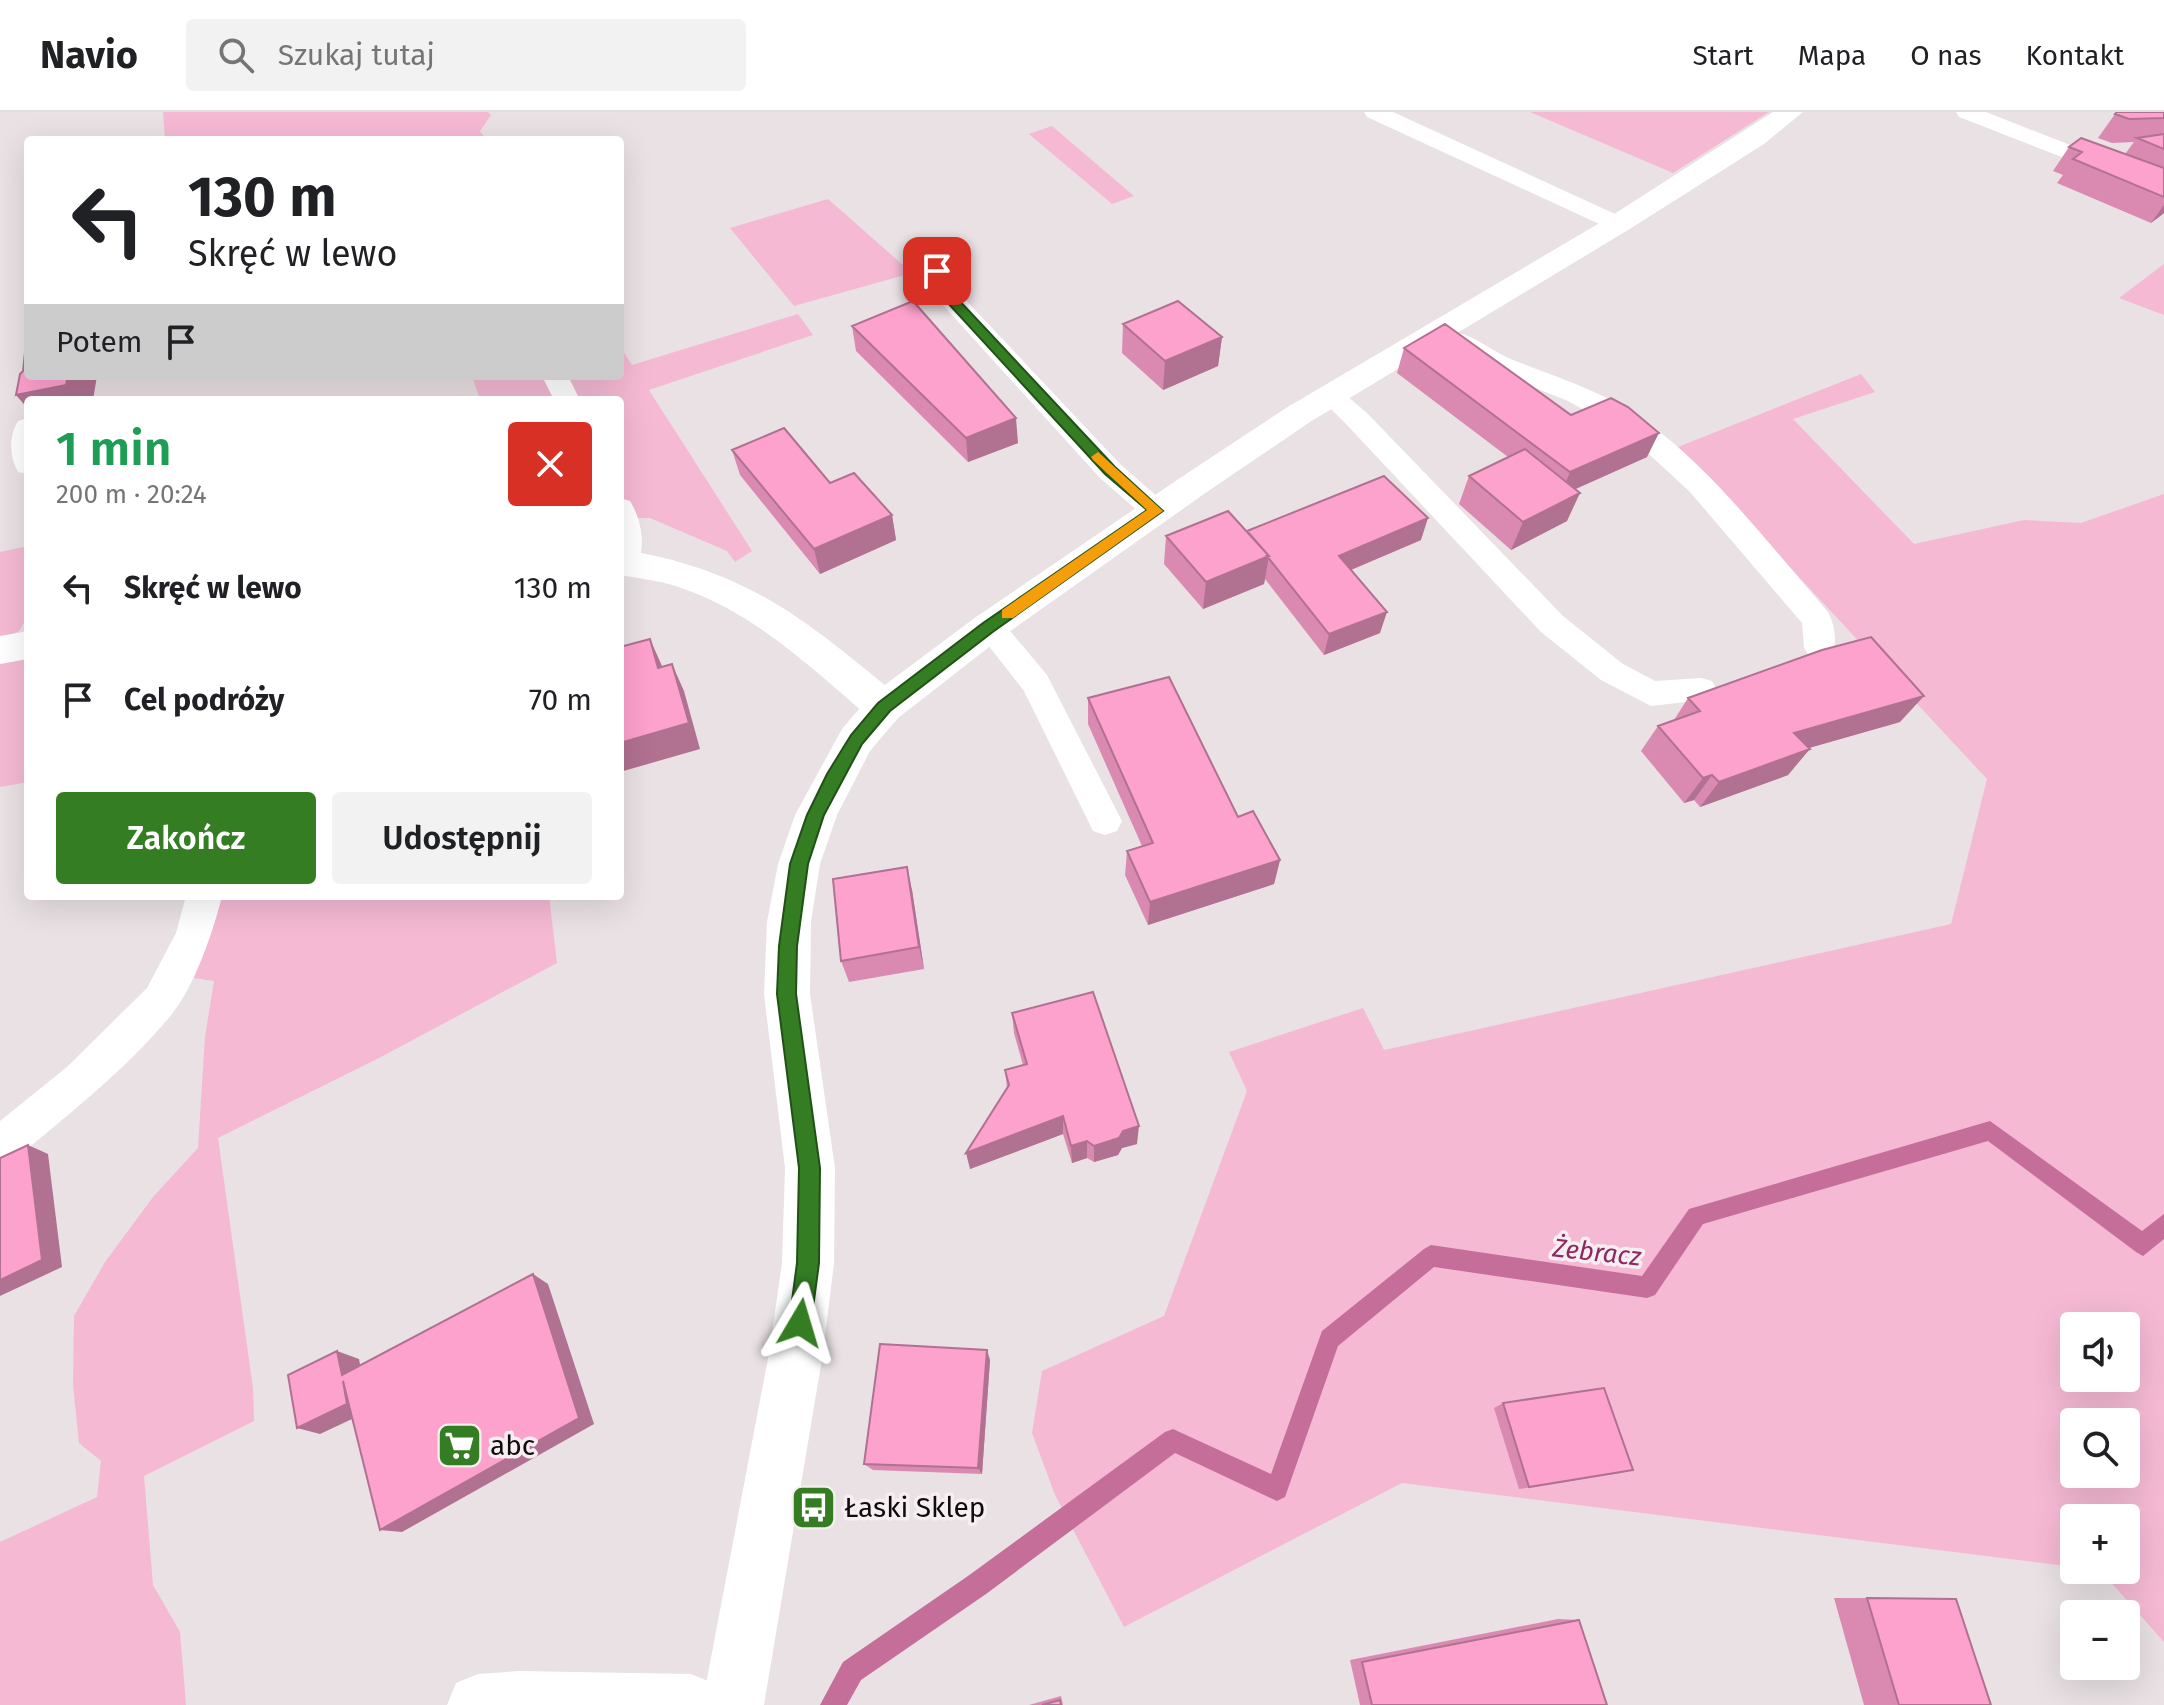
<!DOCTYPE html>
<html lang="pl">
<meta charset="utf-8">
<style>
:root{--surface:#fff;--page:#f2f2f2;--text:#202124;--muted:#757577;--line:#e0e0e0;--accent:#347d23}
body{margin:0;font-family:"Fira Sans",sans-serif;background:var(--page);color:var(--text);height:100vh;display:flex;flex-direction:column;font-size:30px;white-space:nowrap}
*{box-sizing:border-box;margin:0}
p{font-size:26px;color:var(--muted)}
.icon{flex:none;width:44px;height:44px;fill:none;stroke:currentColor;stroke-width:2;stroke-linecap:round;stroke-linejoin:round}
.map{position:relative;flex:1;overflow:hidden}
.side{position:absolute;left:24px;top:284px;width:600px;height:504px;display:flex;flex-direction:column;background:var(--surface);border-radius:8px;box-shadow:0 8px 32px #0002}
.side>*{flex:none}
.hud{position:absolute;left:24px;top:24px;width:600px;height:244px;border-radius:8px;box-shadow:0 8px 32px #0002;background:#fff;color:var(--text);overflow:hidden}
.tools{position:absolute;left:2060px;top:1200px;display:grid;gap:16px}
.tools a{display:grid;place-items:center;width:80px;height:80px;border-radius:8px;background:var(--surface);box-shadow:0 8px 32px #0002;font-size:40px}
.pin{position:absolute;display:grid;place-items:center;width:68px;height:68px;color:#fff;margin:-34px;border-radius:16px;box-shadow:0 4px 12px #0006}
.me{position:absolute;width:88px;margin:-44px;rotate:7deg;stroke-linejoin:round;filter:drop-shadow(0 0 6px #0008)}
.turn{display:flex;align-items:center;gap:28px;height:168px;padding:0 32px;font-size:36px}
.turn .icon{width:104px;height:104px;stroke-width:2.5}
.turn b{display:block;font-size:56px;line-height:68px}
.then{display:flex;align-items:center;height:76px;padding:0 32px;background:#0003;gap:16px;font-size:30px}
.round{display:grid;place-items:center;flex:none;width:84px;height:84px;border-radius:8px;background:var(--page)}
.overview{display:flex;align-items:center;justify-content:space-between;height:136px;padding:0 32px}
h1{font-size:48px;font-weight:600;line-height:60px;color:#1e9e55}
.action{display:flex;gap:16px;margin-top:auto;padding:16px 32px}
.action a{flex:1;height:92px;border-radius:8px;background:var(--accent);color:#fff;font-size:32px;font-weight:600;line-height:92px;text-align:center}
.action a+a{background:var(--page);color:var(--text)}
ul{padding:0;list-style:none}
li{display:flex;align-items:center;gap:24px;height:112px;padding:0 32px}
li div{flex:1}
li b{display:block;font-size:30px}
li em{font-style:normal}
header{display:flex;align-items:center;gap:48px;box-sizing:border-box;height:112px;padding:0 40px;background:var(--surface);border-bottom:2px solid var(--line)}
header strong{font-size:38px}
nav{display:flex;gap:44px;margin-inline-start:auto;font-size:28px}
.search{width:560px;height:72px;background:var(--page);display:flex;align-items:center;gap:20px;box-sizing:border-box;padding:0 28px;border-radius:8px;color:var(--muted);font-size:30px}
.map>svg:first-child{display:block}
.green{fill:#f5b9d4;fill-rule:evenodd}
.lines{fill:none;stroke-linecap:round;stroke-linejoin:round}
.stream{fill:#c56e99;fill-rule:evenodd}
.lane{fill:#fff;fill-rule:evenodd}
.street{fill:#fff;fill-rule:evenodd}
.secondary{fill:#fff;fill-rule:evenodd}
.wall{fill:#da8ab0}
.shaded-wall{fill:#b17190}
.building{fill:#fda1cd;stroke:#b17190;stroke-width:2}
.route{fill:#347d23;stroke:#225117;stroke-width:2}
.slow{fill:#f59e0b}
.labels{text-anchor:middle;stroke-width:7;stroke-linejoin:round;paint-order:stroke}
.water-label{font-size:26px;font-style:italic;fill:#8f2761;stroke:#f7eef2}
.near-poi-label{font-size:28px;fill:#0f0c0d;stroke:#f7eef2;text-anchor:start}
</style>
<header>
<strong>Navio</strong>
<div class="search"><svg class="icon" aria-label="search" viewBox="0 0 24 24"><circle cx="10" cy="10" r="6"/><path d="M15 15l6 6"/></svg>Szukaj tutaj</div>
<nav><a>Start</a><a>Mapa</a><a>O nas</a><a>Kontakt</a></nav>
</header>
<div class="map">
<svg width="2164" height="1593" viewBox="0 0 2164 1593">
<rect width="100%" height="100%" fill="#e9e1e4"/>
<!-- green -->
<path class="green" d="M163 0H488L491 3 480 19 486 28H165Z
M1530 0H1769L1673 61Z
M1052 14 1134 84 1112 92 1029 22Z
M828 87 912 161 794 194 730 116Z
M2164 152V203L2119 186Z
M798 202 813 223 649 278 752 439 735 450 727 439 650 406H620V288H480L472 264H620V234L632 253Z
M1861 262 1875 280 1793 307 1914 432 2024 408 2081 411 2164 382V1530L2100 1458H2126V1406H2074V1455L1402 1371 1124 1515 1055 1383 1032 1321 1042 1259 1164 1204 1247 979 1229 940 1363 896 1384 938 1951 812 1987 667 1678 335ZM2074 1214H2126V1266H2074ZM2074 1310H2126V1362H2074Z
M28 434 25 509 19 519 0 529V440Z
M28 546V670L0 675V552Z
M219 784H549L557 851 379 946 218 1026 253 1276 254 1309 144 1364 153 1473 180 1520 186 1593H0V1430L97 1385 101 1349 79 1331 73 1273 74 1204 105 1150 153 1085 198 1036 205 925 214 869 194 866Z"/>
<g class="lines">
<!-- stream -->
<path class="stream" d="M1990 1009 2142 1119 2164 1102V1127L2143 1144 2136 1140 1988 1029 1703 1112 1655 1183 1647 1186 1434 1155 1338 1234 1285 1385 1277 1389 1175 1341 986 1482 861 1568 847 1593H820L843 1550 968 1464 1165 1320 1173 1317 1271 1362 1322 1219 1424 1137 1431 1133 1642 1164 1689 1097Z"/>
<!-- lane -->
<path class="lane" d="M1364 0H1393L1626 107 1630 112 1626 117H1610L1367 5Z
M1956 0H1986L2164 70V85L1959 5Z
M937 152 946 154 961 183 1120 352 1166 392 1170 399 1166 406 1156 409 1146 406 1100 366 941 191 925 159 928 154Z
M1459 221C1478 226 1495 241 1513 248 1558 266 1608 281 1647 310 1716 361 1771 435 1828 500 1835 513 1838 532 1831 544L1820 548 1809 544 1804 536 1802 511 1690 380 1626 321 1568 289 1473 251 1446 229 1450 223Z
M542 264H568L580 288H554Z
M1330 275 1339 277 1367 301 1563 504 1623 552 1655 569 1701 566 1712 569 1717 578 1712 587 1651 594 1601 568 1541 520 1347 313 1317 283 1321 277Z
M28 306V362L18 360C9 344 9 324 18 309Z
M620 386 630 389C642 408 647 437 635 457L620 459Z
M989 504 1000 507 1047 563 1122 709 1117 719 1105 723 1093 719 1024 579 974 515 978 507Z
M186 784H222C213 820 195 873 172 902 127 957 69 1002 14 1048L0 1053V1009L67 955 147 876 176 821Z"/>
<!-- street -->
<path class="street" d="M620 437C747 458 802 505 898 584L904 595 898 606 884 610 870 606C814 558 758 504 687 478 665 469 643 467 620 463Z
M28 519V547L0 552V524Z
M519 1559 691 1562 713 1571 722 1593H447L456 1571 478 1562Z"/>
<!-- secondary -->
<path class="secondary" d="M1773 0H1803L1764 32 1628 118 1310 310 1204 382 1002 525 898 606 870 639 837 703 820 752 811 810 810 882 835 1056 834 1151 823 1241 764 1593H702L769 1241 782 1151 785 1056 764 882 767 810 778 752 795 703 842 617 870 584 976 505 1180 366 1286 296 1608 106Z"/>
</g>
<!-- wall -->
<path class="wall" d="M2164 0V101L2151 111 2057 71 2063 63 2053 59 2069 35 2125 42 2134 30 2112 31 2098 26 2115 2Z
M1123 212 1222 225 1218 254 1163 278 1122 241Z
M852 214 1018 331 968 350 856 239Z
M1404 236 1571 303 1647 345 1575 377 1567 409 1511 438 1459 392 1469 364 1508 345 1397 261Z
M732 338 830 371 892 403 896 428 820 462 740 363Z
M1247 420 1421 428 1351 458 1380 521 1324 543 1265 467 1264 472 1203 497 1164 452 1166 424Z
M1088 586 1238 705 1280 748 1274 772 1148 813 1125 763 1127 739 1142 734 1088 612Z
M1688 586 1900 610 1809 636 1788 663 1700 695 1694 688 1684 691 1641 639 1658 614 1674 608Z
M912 778 924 857 849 870 841 849Z
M1012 901 1137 1032 1122 1036 1118 1043 1094 1050 1087 1046 1072 1051 1063 1022 970 1057 1007 976 1005 958 1023 953 1014 921Z
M990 1248 982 1362 873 1358 864 1352Z
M1503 1291 1633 1358 1621 1361 1519 1377 1494 1296Z
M1834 1486H1867L1991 1593H1864Z
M1558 1507 1579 1508 1607 1593H1360L1350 1548Z
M1061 1584 1063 1593H1029Z"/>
<!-- shaded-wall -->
<path class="shaded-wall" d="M2164 93V101L2151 111Z
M1222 225 1218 254 1163 278 1165 249Z
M68 264H97L93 288H28V297L16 283Z
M1016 306 1018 331 968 350 966 326Z
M1659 321 1647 345 1560 384 1570 360Z
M1580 381 1567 409 1511 438 1523 410Z
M892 403 896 428 820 462 814 437Z
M1428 406 1421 428 1334 465 1339 444Z
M1269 444 1264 472 1203 497 1206 470Z
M1387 500 1380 521 1324 543 1329 522Z
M650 527 662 554 670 583 658 556Z
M672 552 684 579 700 637 620 660V631Z
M1924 584 1900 610 1774 646 1794 621Z
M1810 637 1788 663 1700 695 1719 670Z
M1712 663 1694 688 1684 691 1703 666Z
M1280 748 1274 772 1148 813 1150 790Z
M907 755 912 778 924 857 919 835Z
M1063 1004V1022L970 1057 966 1041Z
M1139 1014 1137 1032 1122 1036 1118 1043 1094 1050V1034L1123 1019Z
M1087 1029V1046L1072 1051 1071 1034Z
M28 1033 48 1042 62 1155 0 1184V1168Z
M533 1162 548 1172 594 1312 402 1420 380 1418Z
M987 1238 990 1248 982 1362 978 1356Z
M337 1239 359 1247 363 1270 342 1263Z
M343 1269 369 1299 320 1322 297 1316Z"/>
<!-- building -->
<path class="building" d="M2117 0H2164V6L2129 7 2115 2Z
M2164 22V37L2137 26Z
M2081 26 2164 56V85L2073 47 2082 40 2069 35Z
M913 189 1016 306 966 326 852 214Z
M1178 189 1222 225 1165 249 1123 212Z
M1445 212 1571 303 1611 286 1628 295 1659 321 1570 360 1404 236Z
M27 221 28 264H68L66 273 16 283 20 262 23 259Z
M784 316 830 371 854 361 892 403 814 437 732 338Z
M1525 337 1580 381 1523 410 1469 364Z
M1384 364 1428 406 1339 444 1387 500 1329 522 1267 444H1269L1247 419Z
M1228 399 1269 444 1206 470 1166 424Z
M1871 525 1924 584 1794 621 1810 637 1719 670 1712 663 1703 666 1658 614 1700 599 1688 586 1822 538Z
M650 527 658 556 672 552 689 611 620 631V535Z
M1169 565 1238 705 1253 699 1280 748 1150 790 1127 739 1153 731 1088 586Z
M907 755 919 835 841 849 833 767Z
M1093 880 1139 1014 1123 1019 1119 1026 1094 1034 1087 1029 1071 1034 1063 1004 966 1041 1009 973 1005 958 1027 952 1012 901Z
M28 1033 42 1148 0 1168V1046Z
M533 1162 579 1306 380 1418 343 1269 347 1292 297 1316 288 1263 337 1239 342 1263Z
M880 1232 987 1238 978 1356 864 1352Z
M1604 1276 1633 1358 1529 1375 1503 1291Z
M1867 1486 1956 1487 1991 1593H1899Z
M1579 1508 1607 1593H1372L1362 1550Z
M1060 1588 1061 1593H1042Z"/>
<!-- route -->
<path class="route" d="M937 155 943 159 955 184 1115 355 1163 399 994 519 890 599 862 632 824 703 808 752 797 834 796 882 820 1056 819 1151 811 1211 808 1219 800 1222 793 1219 789 1211 797 1151 799 1056 777 882 779 834 790 752 807 703 827 662 851 623 878 591 983 511 1147 398 1105 362 945 188 930 159Z"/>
<!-- slow -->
<path class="slow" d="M1098 340 1163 399 1013 506H1002V498L1147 398 1093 348 1091 345Z"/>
<!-- icons -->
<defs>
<symbol id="supermarket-square" viewBox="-11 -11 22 22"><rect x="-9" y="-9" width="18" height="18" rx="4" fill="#347d23" stroke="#f7eef2"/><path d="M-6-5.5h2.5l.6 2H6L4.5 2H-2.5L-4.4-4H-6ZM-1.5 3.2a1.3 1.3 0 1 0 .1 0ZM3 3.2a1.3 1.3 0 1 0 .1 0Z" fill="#fff"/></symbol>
<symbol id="bus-square" viewBox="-11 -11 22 22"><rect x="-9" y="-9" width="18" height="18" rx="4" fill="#347d23" stroke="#f7eef2"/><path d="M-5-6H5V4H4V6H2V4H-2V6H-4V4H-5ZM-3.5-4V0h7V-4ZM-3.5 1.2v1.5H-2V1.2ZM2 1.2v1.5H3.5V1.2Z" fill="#fff"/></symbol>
</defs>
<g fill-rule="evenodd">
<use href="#supermarket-square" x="434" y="1308" width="51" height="51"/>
<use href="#bus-square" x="788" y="1370" width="51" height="51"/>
</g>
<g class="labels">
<!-- water labels -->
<g class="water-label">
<text transform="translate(1597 1140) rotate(6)" y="9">Żebracz</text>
</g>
<!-- near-poi labels -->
<g class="near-poi-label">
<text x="490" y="1343">abc</text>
<text x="844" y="1405">Łaski Sklep</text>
</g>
</g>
</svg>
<div class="tools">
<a><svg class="icon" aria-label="sound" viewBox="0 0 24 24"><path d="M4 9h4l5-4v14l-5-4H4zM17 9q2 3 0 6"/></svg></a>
<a><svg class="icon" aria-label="search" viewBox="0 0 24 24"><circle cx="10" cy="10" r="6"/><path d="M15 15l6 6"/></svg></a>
<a>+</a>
<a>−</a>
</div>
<div class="pin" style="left:937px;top:159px;background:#d93025"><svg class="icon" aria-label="arrive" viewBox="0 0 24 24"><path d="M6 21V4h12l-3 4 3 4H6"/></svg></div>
<svg class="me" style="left:800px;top:1211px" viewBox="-20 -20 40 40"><path d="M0-17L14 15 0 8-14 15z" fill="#347d23" stroke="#fff" stroke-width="4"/></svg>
<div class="hud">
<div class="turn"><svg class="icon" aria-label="left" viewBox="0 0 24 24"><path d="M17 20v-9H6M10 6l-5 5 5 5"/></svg><div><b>130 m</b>Skręć w lewo</div></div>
<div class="then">Potem<svg class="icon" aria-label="arrive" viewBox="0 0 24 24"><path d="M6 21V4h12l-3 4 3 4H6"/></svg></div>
</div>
<section class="side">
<div class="overview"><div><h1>1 min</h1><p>200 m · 20:24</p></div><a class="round" style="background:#d93025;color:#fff"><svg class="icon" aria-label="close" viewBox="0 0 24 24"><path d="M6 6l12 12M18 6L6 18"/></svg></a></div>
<ul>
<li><svg class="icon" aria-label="left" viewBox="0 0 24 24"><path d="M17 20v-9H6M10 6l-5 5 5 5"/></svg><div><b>Skręć w lewo</b></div><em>130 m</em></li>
<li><svg class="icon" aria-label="arrive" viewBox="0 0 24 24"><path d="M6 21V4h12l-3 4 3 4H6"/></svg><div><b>Cel podróży</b></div><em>70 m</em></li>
</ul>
<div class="action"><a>Zakończ</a><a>Udostępnij</a></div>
</section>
</div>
